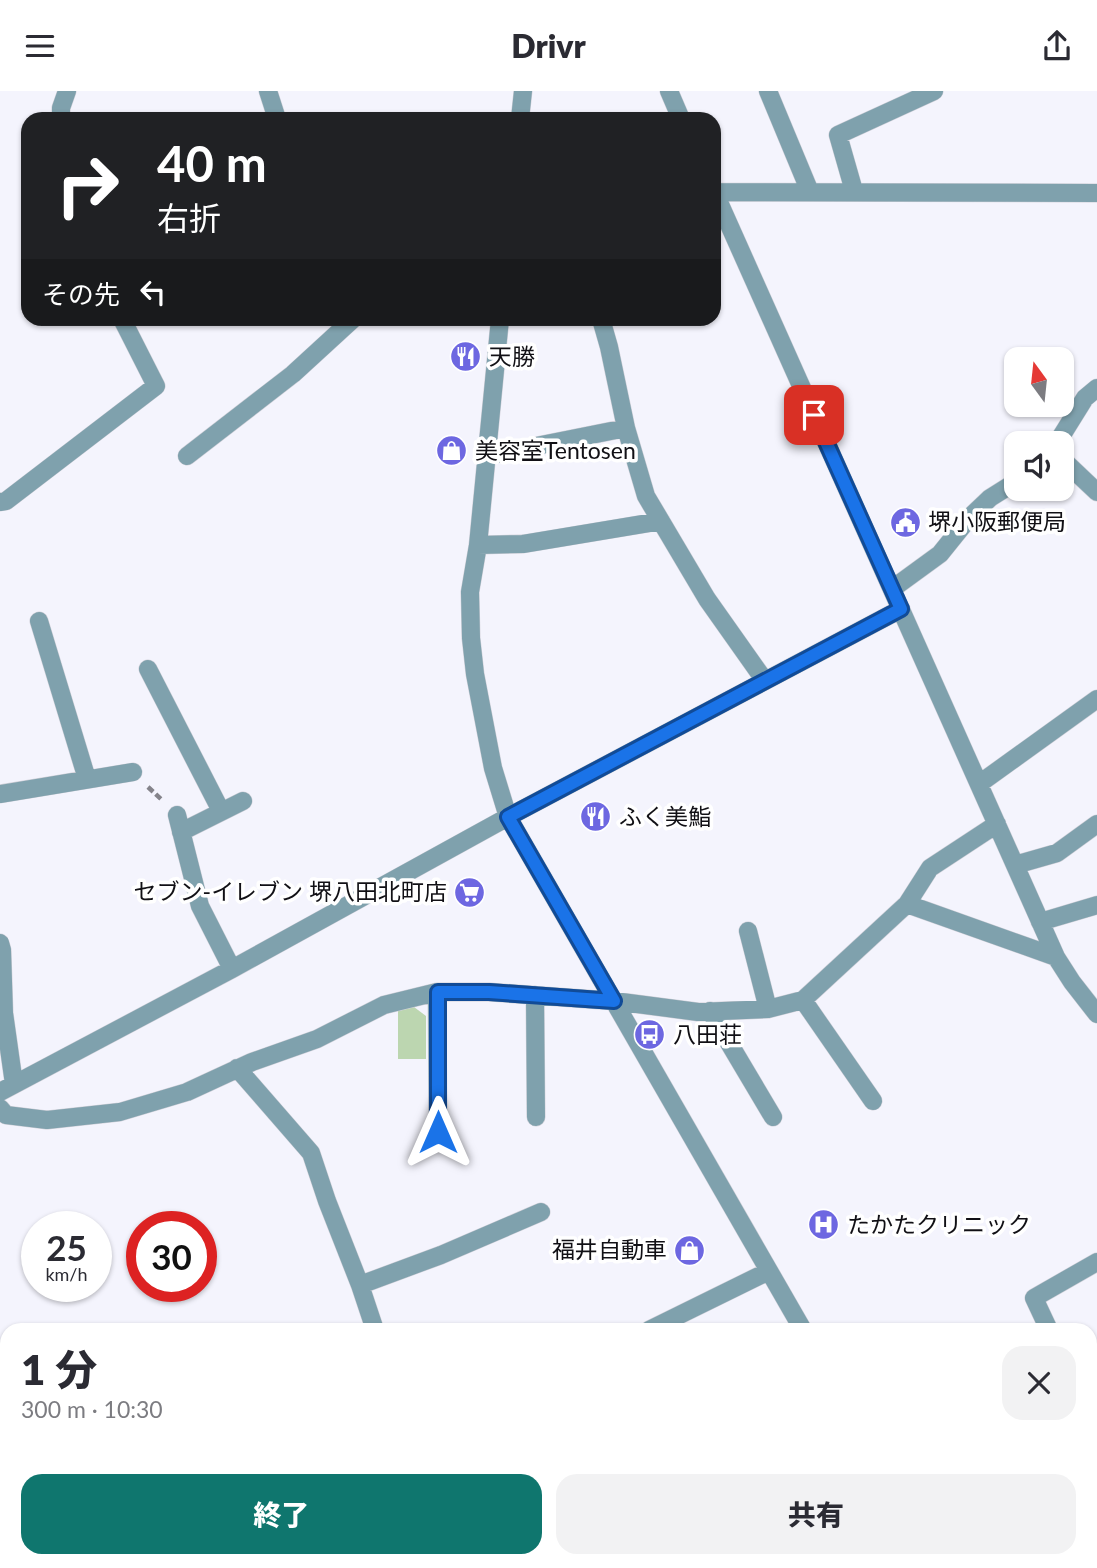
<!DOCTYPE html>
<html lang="ja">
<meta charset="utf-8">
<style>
:root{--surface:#fff;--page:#f2f2f3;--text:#2b2b33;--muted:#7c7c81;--accent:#0f766e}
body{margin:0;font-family:Lato,"Noto Sans JP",sans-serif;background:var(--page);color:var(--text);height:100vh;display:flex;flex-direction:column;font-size:26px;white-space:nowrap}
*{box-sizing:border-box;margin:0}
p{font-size:23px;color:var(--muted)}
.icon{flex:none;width:38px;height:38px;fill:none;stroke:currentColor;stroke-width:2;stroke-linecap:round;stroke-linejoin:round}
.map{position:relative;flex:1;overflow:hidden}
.drawer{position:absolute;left:0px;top:1232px;width:1097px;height:245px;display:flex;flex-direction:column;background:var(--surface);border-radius:21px 21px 0 0;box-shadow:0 2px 5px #0004}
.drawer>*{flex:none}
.top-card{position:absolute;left:21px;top:21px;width:700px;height:214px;border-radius:21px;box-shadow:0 2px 5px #0004;background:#202124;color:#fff;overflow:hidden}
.needle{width:46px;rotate:345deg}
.buttons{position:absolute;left:1004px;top:256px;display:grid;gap:14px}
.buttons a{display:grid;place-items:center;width:70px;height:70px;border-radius:14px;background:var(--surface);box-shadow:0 2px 5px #0004;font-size:35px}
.speed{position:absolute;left:21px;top:1120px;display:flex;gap:14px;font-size:35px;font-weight:700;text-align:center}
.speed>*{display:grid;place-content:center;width:91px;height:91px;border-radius:50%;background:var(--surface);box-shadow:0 2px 5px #0004;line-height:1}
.speed small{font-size:18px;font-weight:400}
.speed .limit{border:10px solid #d22;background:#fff;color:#111}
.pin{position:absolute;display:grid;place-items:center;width:60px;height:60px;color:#fff;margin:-30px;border-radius:14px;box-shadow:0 4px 10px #0006}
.me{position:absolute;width:77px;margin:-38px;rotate:0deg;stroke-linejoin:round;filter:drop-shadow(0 0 5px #0008)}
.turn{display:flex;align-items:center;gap:24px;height:147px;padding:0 21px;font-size:32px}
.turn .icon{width:91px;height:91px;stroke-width:2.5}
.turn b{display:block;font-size:49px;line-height:60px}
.then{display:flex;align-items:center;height:66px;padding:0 21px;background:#0003;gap:14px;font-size:26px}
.round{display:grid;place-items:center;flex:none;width:74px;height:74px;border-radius:21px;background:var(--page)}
.headline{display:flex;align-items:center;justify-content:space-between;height:119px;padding:0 21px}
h1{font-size:42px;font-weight:800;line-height:52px}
.button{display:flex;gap:14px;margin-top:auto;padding:14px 21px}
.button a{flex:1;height:80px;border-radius:21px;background:var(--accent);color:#fff;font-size:28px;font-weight:800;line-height:80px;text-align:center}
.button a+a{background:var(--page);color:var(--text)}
header{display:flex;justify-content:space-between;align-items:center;height:91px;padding:0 21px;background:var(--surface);font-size:32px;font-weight:800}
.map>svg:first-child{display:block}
.green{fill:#bcd6b0}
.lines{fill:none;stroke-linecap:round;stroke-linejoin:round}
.minor-casing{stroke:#d0d0d8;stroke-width:19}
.path{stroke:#84838a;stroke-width:4.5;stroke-dasharray:7 3.5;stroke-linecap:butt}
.minor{stroke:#7fa1ad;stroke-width:18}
.route-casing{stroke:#114b97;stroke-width:18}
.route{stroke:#1a73e8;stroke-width:12}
.labels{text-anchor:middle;stroke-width:7;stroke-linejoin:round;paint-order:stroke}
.poi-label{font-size:23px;fill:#111015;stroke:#fff;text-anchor:start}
</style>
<header><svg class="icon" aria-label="menu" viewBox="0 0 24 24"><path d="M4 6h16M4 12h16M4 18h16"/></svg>Drivr<svg class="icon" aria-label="share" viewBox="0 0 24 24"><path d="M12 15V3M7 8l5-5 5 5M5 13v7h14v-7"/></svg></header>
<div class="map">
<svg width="1097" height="1477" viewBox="0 0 1097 1477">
<rect width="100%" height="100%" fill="#f4f4fd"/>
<!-- green -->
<path class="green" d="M414 916 426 925V968H398V920Z"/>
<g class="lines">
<defs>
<path id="minor" d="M268 0 277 28
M669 0 681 28
M768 0 810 101
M61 28V17L67 0
M520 28 523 0
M714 100 1056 866 1072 891 1097 923
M854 100 838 44 934 0
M714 101 1097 102
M500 228 478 454 470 501 471 547 475 583 493 677 508 726 803 1239
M601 228 609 256 626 337 646 405 707 508 765 590
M1057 352 1085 307 1097 297
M187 365 293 283 353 228
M486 365 626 337
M1062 368 1097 401
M0 411 6 410 156 295 122 228
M478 454 523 453 661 430
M892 498 940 463 969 427 990 407 1017 390
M39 530 87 688
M148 578 221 720
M979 693 1097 608
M0 703 133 681
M177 724 200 815 232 878
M181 741 243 710
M1015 774 1057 762 1097 733
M907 813 930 777 997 733
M1040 831 1097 814
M748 840 768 918
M0 852 2 859 4 922 14 993
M437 901 438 1041
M535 904 536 1026
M803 909 873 1010
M710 920 773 1026
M237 977 311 1062 327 1110 360 1194 375 1239
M0 1001 232 878 508 726 901 518
M0 1017 6 1024 47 1029 120 1021 187 1001 252 971 317 948 384 914 437 901H489L614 910 698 921 768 918 803 909 907 813 1056 866
M360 1194 441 1164 541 1121
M649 1239 769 1180
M1049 1239 1034 1207 1097 1171
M0 1417 7 1413
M1090 1424 1097 1425
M936 1470 941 1477
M838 1477 847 1470"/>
</defs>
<!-- minor casing -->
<use href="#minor" class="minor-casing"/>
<!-- path -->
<path class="path" d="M148 696 162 709
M28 1470 32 1477"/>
<!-- minor -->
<use href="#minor" class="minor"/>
</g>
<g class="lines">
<defs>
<path id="route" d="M438 1041V901H489L614 910 508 726 901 518 814 324"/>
</defs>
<!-- route casing -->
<use href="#route" class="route-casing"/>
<!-- route -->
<use href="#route" class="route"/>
</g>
<!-- icons -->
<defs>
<symbol id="restaurant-disc" viewBox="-11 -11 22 22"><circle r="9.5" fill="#6d67e1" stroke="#fff"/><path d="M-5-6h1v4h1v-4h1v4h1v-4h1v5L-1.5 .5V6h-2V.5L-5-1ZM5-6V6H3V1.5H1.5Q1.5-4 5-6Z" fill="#fff"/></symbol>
<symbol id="shop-disc" viewBox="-11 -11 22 22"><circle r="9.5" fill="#6d67e1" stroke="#fff"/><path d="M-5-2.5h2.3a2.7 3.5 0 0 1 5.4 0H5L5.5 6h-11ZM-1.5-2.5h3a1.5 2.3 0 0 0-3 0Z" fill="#fff"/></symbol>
<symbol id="civic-disc" viewBox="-11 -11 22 22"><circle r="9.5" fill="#6d67e1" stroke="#fff"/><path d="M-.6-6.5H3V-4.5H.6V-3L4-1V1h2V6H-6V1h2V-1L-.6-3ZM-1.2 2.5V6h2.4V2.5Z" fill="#fff"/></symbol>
<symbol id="supermarket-disc" viewBox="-11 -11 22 22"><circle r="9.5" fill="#6d67e1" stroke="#fff"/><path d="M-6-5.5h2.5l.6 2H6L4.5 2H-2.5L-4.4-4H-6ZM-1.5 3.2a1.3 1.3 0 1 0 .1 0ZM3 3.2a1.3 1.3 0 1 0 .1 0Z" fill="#fff"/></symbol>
<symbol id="bus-disc" viewBox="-11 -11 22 22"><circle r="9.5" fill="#6d67e1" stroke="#fff"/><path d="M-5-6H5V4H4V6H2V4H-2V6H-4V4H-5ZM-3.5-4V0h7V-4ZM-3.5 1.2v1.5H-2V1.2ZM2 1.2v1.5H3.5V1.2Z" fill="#fff"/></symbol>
<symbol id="hospital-disc" viewBox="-11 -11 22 22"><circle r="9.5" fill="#6d67e1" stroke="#fff"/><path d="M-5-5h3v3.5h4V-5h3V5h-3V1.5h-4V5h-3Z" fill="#fff"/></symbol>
</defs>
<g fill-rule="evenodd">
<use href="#restaurant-disc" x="448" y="248" width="35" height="35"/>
<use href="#shop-disc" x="434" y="342" width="35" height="35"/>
<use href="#civic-disc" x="888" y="414" width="35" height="35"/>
<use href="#restaurant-disc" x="578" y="708" width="35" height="35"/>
<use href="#supermarket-disc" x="452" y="784" width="35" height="35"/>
<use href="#bus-disc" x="632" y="926" width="35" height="35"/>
<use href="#hospital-disc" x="806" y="1116" width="35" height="35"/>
<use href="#shop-disc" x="672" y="1142" width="35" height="35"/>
</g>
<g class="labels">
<!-- poi labels -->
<g class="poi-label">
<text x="489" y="274">天勝</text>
<text x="475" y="368">美容室Tentosen</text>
<text x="928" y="439">堺小阪郵便局</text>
<text x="619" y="734">ふく美鮨</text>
<text x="447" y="809" text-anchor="end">セブン-イレブン 堺八田北町店</text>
<text x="673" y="952">八田荘</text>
<text x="847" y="1142">たかたクリニック</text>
<text x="667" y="1167" text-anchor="end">福井自動車</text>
</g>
</g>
</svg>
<div class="buttons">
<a><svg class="needle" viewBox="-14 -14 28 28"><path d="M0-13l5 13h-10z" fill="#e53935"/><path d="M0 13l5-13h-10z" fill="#7c7c81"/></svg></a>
<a><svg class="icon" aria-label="sound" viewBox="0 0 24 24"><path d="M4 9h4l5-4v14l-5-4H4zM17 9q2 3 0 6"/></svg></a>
</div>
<div class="speed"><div>25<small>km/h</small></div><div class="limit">30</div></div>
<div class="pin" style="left:814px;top:324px;background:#d93025"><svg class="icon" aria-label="arrive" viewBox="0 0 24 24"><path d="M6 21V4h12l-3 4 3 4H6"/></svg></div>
<svg class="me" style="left:438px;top:1041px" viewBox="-20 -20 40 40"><path d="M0-17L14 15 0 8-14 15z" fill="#1a73e8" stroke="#fff" stroke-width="4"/></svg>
<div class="top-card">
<div class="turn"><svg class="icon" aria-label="right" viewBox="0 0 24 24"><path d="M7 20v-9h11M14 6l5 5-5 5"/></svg><div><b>40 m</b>右折</div></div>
<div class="then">その先<svg class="icon" aria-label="left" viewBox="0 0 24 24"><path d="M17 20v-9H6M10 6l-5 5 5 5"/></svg></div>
</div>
<section class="drawer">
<div class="headline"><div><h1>1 分</h1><p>300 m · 10:30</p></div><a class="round"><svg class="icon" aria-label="close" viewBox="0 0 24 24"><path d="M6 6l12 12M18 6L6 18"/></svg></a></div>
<div class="button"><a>終了</a><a>共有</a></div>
</section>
</div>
